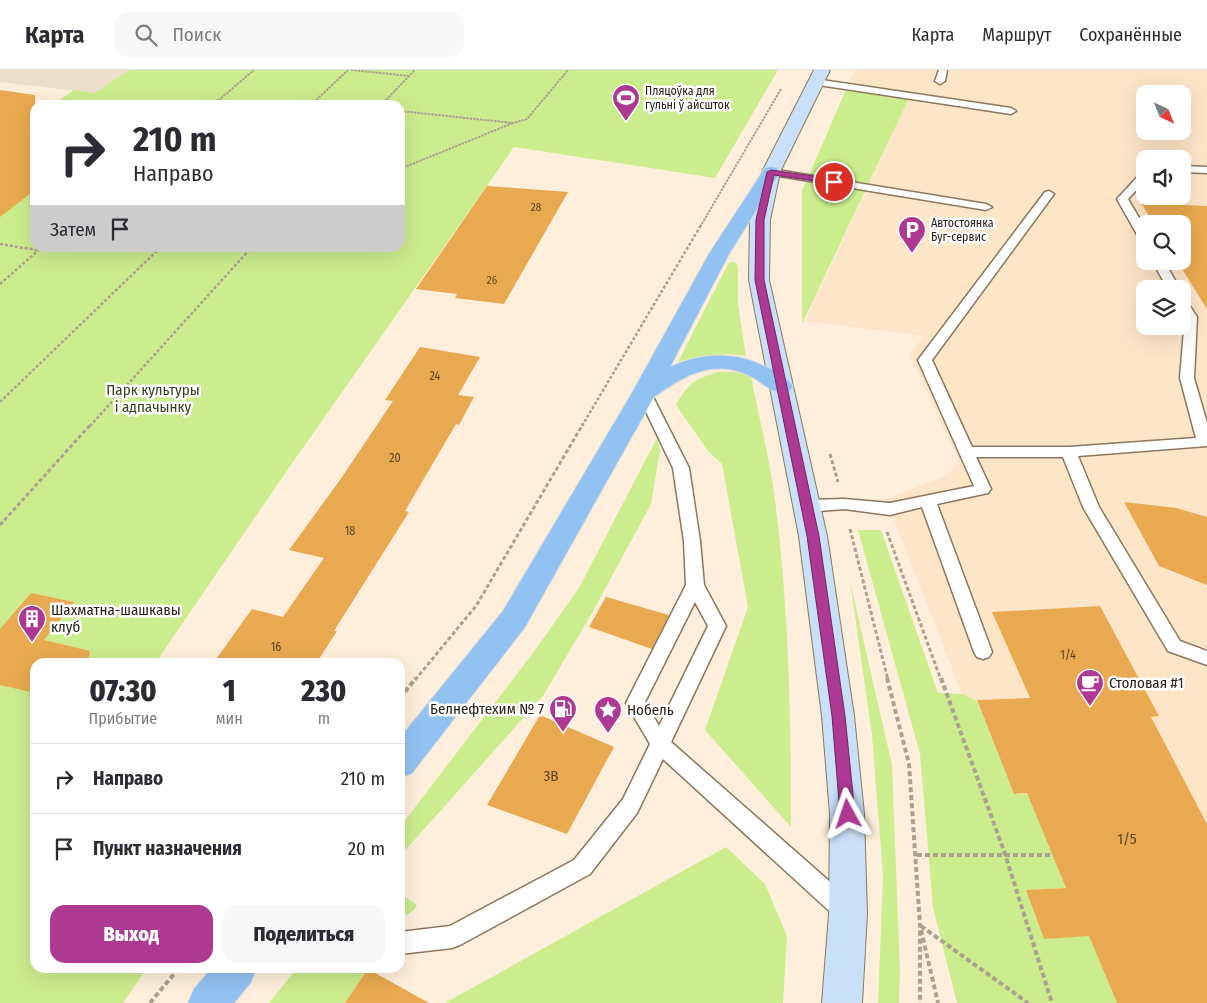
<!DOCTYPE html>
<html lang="ru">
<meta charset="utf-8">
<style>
:root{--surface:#fff;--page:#f7f7f7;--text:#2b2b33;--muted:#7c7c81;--line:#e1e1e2;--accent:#ae3992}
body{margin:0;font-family:"Fira Sans Condensed",sans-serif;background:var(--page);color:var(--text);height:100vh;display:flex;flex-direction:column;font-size:19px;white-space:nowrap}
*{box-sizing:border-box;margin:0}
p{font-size:16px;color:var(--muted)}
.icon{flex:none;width:28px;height:28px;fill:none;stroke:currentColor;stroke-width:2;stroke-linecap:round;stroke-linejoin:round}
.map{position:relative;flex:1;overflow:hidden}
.drawer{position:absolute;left:30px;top:588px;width:375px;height:315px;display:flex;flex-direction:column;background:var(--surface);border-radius:15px;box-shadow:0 5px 20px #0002}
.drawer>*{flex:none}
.guide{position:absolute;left:30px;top:30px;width:375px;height:152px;border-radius:15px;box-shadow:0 5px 20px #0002;background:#fff;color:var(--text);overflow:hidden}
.needle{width:32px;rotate:136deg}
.buttons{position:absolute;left:1136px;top:15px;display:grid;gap:10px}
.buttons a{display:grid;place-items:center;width:55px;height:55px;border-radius:10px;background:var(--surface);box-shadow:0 5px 20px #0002;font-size:25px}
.pin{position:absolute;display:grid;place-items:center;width:42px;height:42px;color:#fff;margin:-21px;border:2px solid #fff;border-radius:50%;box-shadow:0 1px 5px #0007}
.me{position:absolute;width:55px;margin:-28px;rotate:355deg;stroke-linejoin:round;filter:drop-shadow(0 0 4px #0008)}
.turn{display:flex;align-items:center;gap:18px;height:105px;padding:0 20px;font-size:22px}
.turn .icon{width:65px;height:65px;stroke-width:2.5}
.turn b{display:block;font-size:35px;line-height:42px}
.then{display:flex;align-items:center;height:48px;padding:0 20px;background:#0003;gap:10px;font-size:19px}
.eta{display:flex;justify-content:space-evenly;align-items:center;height:85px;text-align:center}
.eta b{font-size:30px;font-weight:800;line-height:35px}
.cta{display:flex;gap:10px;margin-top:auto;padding:10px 20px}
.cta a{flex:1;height:58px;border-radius:15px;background:var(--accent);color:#fff;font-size:20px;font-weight:800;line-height:58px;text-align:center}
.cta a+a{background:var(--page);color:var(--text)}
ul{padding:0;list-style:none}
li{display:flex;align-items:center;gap:15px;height:70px;padding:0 20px;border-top:1px solid var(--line)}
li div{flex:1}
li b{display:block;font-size:19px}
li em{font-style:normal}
header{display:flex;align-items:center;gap:30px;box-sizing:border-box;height:70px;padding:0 25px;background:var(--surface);border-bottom:1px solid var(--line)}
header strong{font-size:24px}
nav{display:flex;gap:28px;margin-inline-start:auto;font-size:18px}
.search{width:350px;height:45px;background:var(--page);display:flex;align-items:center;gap:12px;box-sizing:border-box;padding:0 18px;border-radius:15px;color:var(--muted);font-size:19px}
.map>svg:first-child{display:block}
.built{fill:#fde5c8;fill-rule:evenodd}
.education{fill:#ebdeca}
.green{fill:#cced8d}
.building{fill:#e9a950}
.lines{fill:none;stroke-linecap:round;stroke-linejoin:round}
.lane-casing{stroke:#8d775c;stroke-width:3}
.secondary-casing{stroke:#8d775c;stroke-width:2}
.primary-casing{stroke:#dddbda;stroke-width:2}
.path-far3{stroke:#aca090;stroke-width:2;stroke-dasharray:2.5 1;stroke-linecap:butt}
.path-far2{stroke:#aca090;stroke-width:2.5;stroke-dasharray:3 2;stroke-linecap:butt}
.path-far1{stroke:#aca090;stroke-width:3;stroke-dasharray:4 2.5;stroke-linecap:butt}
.path{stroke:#aca090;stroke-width:4;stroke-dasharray:5 3;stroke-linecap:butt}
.lane{fill:#fff;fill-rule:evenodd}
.secondary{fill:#c8e0f8;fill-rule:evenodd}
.primary{fill:#92c2f1;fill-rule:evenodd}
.route{fill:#ae3992;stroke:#71255f}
.labels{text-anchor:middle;stroke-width:5;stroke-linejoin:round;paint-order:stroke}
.far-number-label{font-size:11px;fill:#5a4324}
.far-poi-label{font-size:12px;fill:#2a2116;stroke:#fff;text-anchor:start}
.number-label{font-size:12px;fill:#5a4324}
.park-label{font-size:15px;fill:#35411a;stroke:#fff}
.poi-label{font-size:15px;fill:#2a2116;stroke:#fff;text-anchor:start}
.near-number-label{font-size:15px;fill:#5a4324}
</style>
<header>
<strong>Карта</strong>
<div class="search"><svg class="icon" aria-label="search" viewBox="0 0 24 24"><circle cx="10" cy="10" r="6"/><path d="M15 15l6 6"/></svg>Поиск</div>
<nav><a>Карта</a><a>Маршрут</a><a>Сохранённые</a></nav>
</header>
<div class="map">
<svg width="1207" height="933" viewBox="0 0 1207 933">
<rect width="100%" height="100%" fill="#feefdd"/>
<!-- built -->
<path class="built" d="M855 0H1207V754L1151 647 1159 645 1100 536 992 542 1030 628 977 630 962 624 886 429 948 405 959 391 909 284 924 266 805 251 912 22 849 13ZM1145 24H1182V61H1145ZM1145 89H1182V126H1145ZM1145 154H1182V191H1145ZM1145 219H1182V256H1145Z"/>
<!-- education -->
<path class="education" d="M0 0H129L95 23 0 12Z"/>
<!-- green -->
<path class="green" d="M129 0H778L715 108 514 77 286 402 156 592H35V898H147L123 933H0V72L35 48V178H400V35H53L74 20 95 23Z
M849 13 912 22 802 254V121Z
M730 192H735L738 196V235L746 286C722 282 701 285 678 292L728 194Z
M717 302H737L751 307C759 348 770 389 775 430 789 539 791 647 791 757L705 660 748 537 722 394 708 381 676 335C688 313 694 310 717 302Z
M657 368 660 380 651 434 592 543 543 626 400 786V757L533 583 579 518Z
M858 460H881L938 623 962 624 977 631 1014 724 1050 722 1035 742 1066 818 1026 820 1044 869 1107 864 1098 887 1117 933H957L933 838 920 684Z
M850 511 892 695 900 902 899 933H878L883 806 872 665Z
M726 777 765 814 787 866 783 933H445Z
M400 823 417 835 414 840 400 849Z
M297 898H365L368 899 349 927 358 933H269Z"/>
<!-- building -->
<path class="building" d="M0 20 35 25V120L0 147Z
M487 116 568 122 504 234 455 228 457 224 416 219Z
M1141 133 1207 136V239L1177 191H1182V154H1154Z
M420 277 480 287 458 325 474 327 459 355 456 354 405 441 409 442 334 561H337L317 592H214L252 539 283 547 324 488 289 480 340 410 393 331 385 330Z
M1124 432 1176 438 1207 447V515L1159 496Z
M31 523 74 532 44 570 90 581 88 592H35V623L0 615V559Z
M606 527 669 545 652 579 589 557Z
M1100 536 1159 646 1151 647 1207 754V933H1117L1089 866 1044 869 1026 820 1066 818 1027 723 1014 724 977 630 1030 628 992 542Z
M540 645 614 677 567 764 487 735Z
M368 899 429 933H345Z"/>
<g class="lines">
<defs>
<path id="lane" d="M939 0H947L945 11 940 14 935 11Z
M815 9 1011 38 1016 41 1011 44 812 14V10Z
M1182 96 1207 97V103L1182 102Z
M771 99 986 134 992 137 986 140 767 104 766 102Z
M1145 102V111L1128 129 1145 158V171L1139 168 1117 129 1141 103Z
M1049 121 1054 124 932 290 972 377H1069L1196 368 1180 308 1185 247 1182 244V229L1186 230 1197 247 1194 308 1207 353V376L1078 386 1099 437 1180 571 1207 581V595L1168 581 1083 437 1063 387H976L991 419 988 423 937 434 992 582 989 587 983 589 977 587 974 582 922 437 890 445 844 439 807 442 801 440 799 436 801 432 807 430 844 429 890 433 974 416 918 290 1045 122Z
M1152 191H1164L1180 219H1168Z
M644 319 649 320 651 323 689 398 700 471 704 515 726 556 671 672 854 833 857 841 854 849 846 852 838 849 663 689 637 743 590 804 460 875 452 878 400 884V862L450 856 574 790 623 729 650 674 626 633 686 515 684 471 673 398 637 323 639 320ZM695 532 708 556 659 656 645 632Z"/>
<path id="secondary" d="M814 0H830L780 102 770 150 769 210 827 466 854 646 864 744 867 844 862 933H822L829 844 830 744 822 646 799 466 749 210 750 150 762 102Z"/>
<path id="primary" d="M771 97 777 98 780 102 729 184 670 297C701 283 733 281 764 296 775 300 786 307 793 316L789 321C774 325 767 316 754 308 716 287 686 304 654 327L525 557 412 703 400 708V668L503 541 632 323 709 184 765 98Z
M212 898H256L251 912 234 933H188L194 919Z"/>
</defs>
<!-- lane casing -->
<use href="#lane" class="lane-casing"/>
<!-- secondary casing -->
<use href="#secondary" class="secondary-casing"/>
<!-- primary casing -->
<use href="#primary" class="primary-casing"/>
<!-- path-far3 -->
<path class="path-far3" d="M351 0 409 6
M213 35 254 0
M311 35 348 0
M381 35 415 0
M400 41 513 53 527 49 568 0
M400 99 513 53
M700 157 781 19"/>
<!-- path-far2 -->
<path class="path-far2" d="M0 174 37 180
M0 214 41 178
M0 332 160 178
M90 356 251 178
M582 356 701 155"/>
<!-- path-far1 -->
<path class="path-far1" d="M830 384 838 412
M0 455 91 354
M850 459 888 610
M887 462 941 610
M415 610 476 536 583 354"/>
<!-- path -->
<path class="path" d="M887 608 909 694 920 855V933
M941 608 1005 784 1052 933
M400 628 416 608
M917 785H1053
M921 856 1028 933
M921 860 938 933
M150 933 179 898"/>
<!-- lane -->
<use href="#lane" class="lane"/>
<!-- secondary -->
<use href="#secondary" class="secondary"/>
<!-- primary -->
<use href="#primary" class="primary"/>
</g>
<!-- route -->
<path class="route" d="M771 100 834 109 837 112 834 114 774 105 764 150V210L819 466 845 646 855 744 853 749 848 751 842 749 840 744 832 646 807 466 755 210 756 150 767 102Z"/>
<!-- icons -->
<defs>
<symbol id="stadium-pin" viewBox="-11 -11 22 30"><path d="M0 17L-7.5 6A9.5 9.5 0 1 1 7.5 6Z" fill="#ae3992" stroke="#fff"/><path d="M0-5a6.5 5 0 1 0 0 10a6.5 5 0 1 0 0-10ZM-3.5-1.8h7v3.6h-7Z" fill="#fff"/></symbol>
<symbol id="parking-pin" viewBox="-11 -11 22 30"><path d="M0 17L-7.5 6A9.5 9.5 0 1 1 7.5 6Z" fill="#ae3992" stroke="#fff"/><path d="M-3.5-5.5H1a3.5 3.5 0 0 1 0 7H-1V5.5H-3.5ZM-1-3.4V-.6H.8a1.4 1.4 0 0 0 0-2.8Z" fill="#fff"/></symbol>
<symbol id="building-pin" viewBox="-11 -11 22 30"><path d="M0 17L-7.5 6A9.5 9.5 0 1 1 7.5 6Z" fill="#ae3992" stroke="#fff"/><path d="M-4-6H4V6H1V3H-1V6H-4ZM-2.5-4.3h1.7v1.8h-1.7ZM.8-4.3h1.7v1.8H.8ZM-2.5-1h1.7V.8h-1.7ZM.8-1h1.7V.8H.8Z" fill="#fff"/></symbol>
<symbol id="cafe-pin" viewBox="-11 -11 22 30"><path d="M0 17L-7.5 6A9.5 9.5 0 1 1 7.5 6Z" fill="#ae3992" stroke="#fff"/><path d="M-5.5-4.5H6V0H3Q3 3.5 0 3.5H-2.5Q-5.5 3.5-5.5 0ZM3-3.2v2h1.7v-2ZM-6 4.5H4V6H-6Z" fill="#fff"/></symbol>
<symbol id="fuel-pin" viewBox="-11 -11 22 30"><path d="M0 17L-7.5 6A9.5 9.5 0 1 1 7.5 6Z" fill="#ae3992" stroke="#fff"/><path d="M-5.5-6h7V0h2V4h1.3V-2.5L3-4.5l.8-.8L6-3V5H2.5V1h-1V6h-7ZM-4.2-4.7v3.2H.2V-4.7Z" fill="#fff"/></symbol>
<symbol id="sight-pin" viewBox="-11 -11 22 30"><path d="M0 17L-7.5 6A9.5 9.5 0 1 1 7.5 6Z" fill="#ae3992" stroke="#fff"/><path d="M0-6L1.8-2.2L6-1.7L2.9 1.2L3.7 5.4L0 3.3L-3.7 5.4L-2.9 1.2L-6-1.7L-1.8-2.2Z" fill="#fff"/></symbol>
</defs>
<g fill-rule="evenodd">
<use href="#stadium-pin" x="610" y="12" width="32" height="43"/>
<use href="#parking-pin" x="896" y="144" width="32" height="43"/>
<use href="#building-pin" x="16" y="533" width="32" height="43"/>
<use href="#cafe-pin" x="1074" y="597" width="32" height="43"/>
<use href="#fuel-pin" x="547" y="623" width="32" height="43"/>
<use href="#sight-pin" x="592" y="624" width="32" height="43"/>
</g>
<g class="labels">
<!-- far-number labels -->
<g class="far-number-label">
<text x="536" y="141">28</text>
<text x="492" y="214">26</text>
</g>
<!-- far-poi labels -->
<g class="far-poi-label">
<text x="645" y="25">Пляцоўка для<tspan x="645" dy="14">гульні ў айсшток</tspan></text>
<text x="931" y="157">Автостоянка<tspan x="931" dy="14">Буг-сервис</tspan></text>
</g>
<!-- number labels -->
<g class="number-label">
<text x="435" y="310">24</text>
<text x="395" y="392">20</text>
<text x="350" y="465">18</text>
<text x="276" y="581">16</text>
<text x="1068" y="589">1/4</text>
</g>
<!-- park labels -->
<g class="park-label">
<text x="153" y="325">Парк культуры<tspan x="153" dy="17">і адпачынку</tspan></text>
</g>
<!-- poi labels -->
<g class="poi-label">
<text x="51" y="545">Шахматна-шашкавы<tspan x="51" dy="17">клуб</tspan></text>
<text x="1109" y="618">Столовая #1</text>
<text x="544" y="644" text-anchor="end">Белнефтехим № 7</text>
<text x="627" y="645">Нобель</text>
</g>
<!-- near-number labels -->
<g class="near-number-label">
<text x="551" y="711">3В</text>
<text x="1127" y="774">1/5</text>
</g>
</g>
</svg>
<div class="buttons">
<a><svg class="needle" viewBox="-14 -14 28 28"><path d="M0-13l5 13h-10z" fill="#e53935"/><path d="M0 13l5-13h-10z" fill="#7c7c81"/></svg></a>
<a><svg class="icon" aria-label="sound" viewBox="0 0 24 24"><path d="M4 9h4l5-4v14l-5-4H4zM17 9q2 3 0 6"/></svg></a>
<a><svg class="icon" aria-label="search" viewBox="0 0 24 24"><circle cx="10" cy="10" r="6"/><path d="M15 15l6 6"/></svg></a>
<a><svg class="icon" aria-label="layers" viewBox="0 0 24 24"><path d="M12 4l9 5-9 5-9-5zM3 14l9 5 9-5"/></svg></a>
</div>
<div class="pin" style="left:834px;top:112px;background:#d93025"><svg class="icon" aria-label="arrive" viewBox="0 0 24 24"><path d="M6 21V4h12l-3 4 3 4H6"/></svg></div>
<svg class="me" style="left:848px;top:744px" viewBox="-20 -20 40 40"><path d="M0-17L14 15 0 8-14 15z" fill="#ae3992" stroke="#fff" stroke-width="4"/></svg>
<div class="guide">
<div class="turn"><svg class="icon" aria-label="right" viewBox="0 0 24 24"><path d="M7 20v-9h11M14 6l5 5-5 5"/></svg><div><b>210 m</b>Направо</div></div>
<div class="then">Затем<svg class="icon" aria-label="arrive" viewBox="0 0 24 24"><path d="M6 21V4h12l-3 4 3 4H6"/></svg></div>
</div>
<section class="drawer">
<div class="eta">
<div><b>07:30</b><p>Прибытие</p></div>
<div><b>1</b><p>мин</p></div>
<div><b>230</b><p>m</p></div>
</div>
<ul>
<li><svg class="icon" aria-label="right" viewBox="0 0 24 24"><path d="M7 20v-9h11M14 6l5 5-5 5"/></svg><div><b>Направо</b></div><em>210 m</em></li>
<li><svg class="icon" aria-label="arrive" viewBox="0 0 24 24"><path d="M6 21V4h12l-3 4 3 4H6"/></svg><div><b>Пункт назначения</b></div><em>20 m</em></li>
</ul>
<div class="cta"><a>Выход</a><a>Поделиться</a></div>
</section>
</div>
